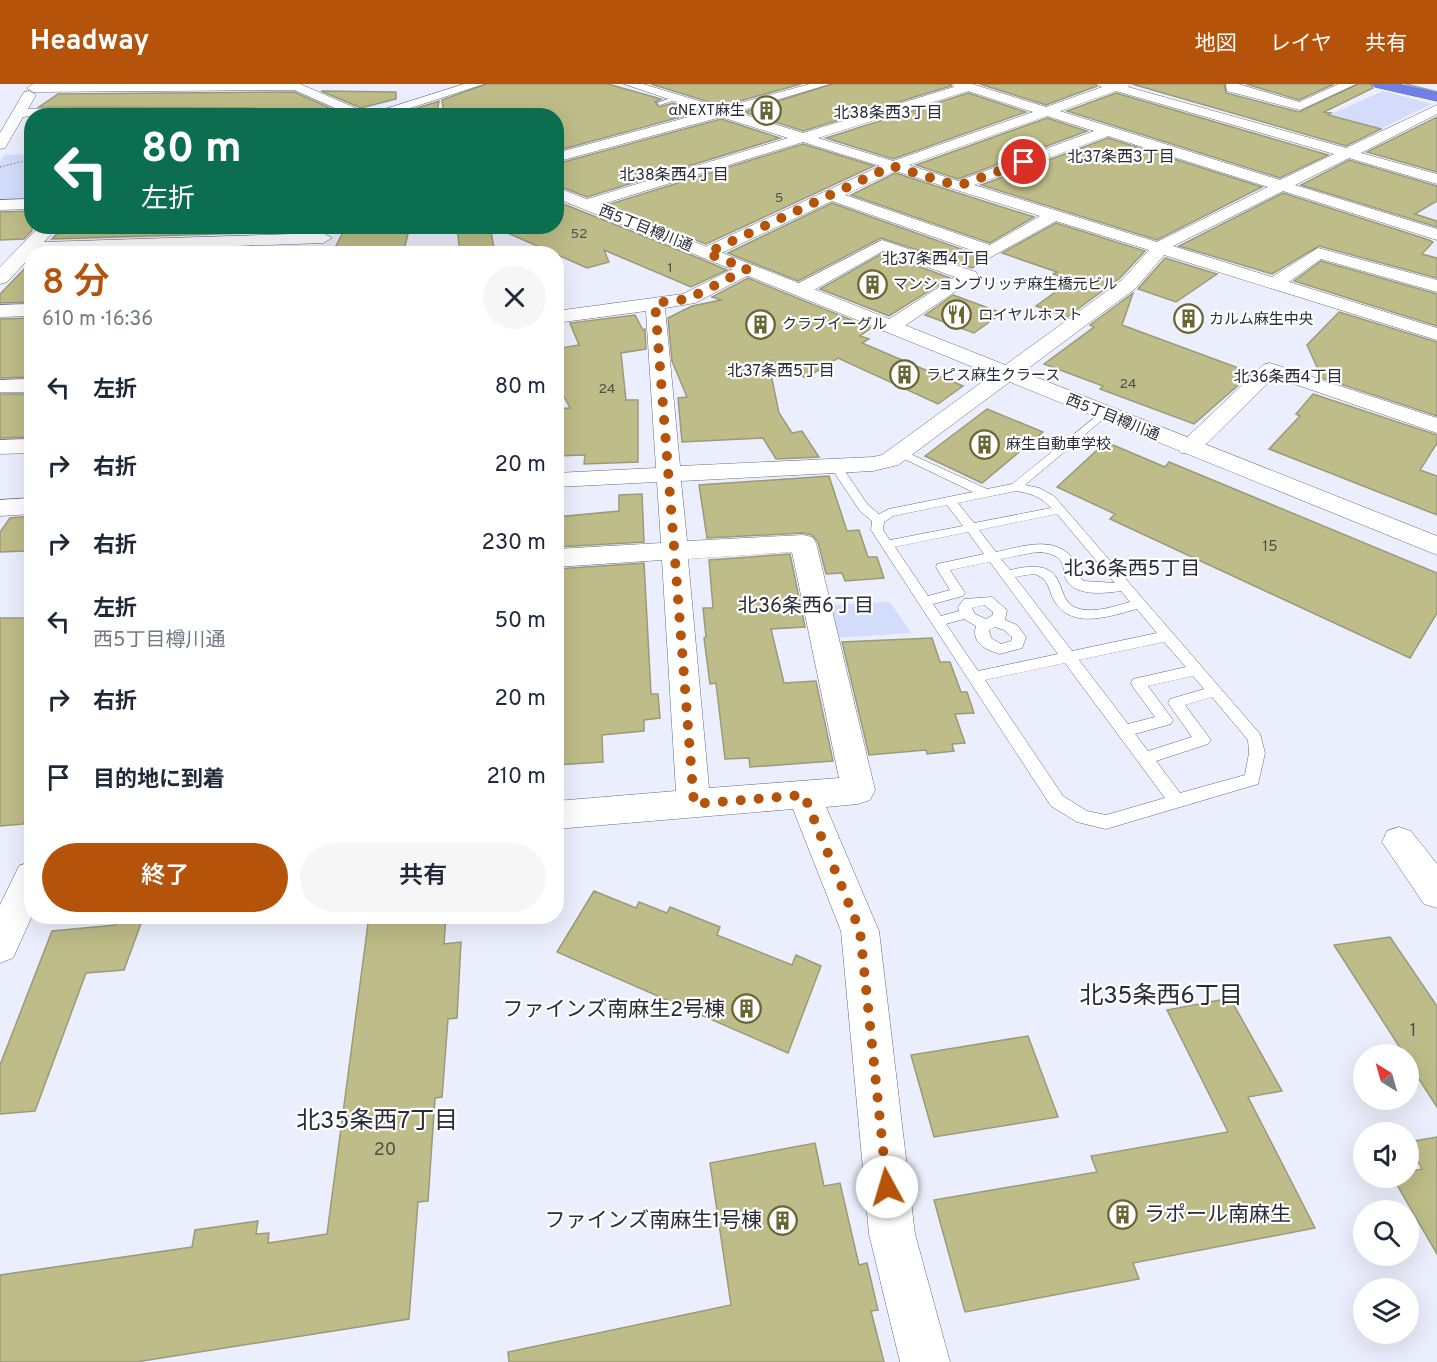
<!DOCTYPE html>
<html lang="ja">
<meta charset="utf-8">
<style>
:root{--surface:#fff;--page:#f6f6f7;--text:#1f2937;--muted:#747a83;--accent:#b45309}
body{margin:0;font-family:Overpass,"Noto Sans JP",sans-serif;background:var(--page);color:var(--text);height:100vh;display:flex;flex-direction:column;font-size:22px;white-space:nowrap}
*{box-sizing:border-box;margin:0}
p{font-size:20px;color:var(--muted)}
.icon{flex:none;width:33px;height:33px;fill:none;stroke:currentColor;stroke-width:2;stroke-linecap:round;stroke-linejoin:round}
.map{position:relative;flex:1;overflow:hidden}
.drawer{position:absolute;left:24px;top:162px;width:540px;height:678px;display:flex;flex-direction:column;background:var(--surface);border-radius:24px;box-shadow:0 6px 24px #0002}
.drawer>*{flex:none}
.top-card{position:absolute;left:24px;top:24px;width:540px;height:126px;border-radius:24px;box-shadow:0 6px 24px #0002;background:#0b6e4f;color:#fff;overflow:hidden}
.needle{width:39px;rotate:323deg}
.controls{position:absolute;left:1353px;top:960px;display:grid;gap:12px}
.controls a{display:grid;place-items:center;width:66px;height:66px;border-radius:50%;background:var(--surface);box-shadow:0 6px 24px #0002;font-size:30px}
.pin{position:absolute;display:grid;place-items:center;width:51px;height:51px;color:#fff;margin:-26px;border:3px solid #fff;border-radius:50%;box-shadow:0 2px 6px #0007}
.me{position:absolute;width:66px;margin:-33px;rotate:354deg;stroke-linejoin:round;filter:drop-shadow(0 0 4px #0008)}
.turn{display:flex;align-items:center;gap:21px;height:126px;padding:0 18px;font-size:27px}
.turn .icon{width:78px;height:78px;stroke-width:2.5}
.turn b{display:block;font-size:42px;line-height:51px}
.round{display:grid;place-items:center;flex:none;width:63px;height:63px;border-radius:32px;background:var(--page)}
.head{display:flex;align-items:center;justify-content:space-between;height:102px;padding:0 18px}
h1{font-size:36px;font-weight:600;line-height:45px;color:var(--accent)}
.cta{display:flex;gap:12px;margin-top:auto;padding:12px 18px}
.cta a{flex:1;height:69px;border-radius:36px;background:var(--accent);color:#fff;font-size:24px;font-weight:600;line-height:69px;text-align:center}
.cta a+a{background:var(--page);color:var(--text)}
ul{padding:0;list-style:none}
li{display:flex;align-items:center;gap:18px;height:78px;padding:0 18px}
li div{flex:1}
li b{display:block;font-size:22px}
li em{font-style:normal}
header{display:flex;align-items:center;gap:36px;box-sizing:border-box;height:84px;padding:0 30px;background:var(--accent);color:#fff}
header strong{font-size:28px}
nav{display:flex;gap:33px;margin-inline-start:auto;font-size:21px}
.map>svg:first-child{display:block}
.green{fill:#d4dcfb}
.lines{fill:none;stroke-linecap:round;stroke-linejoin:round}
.stream{fill:#929ccb;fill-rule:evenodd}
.building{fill:#bebc88;stroke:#9b9a79;stroke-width:1.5}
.lane-casing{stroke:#636a88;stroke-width:1}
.street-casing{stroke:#636a88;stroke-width:1}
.secondary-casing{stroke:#636a88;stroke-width:1}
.highway-casing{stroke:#5763a9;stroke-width:1}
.path{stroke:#a3a6b3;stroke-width:1.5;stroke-dasharray:2 1.5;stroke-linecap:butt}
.lane{fill:#fff;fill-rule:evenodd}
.street{fill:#fff;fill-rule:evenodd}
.secondary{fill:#fff;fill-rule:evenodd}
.highway{fill:#7080e6;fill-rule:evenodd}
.route{stroke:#b45309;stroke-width:10;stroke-dasharray:0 18}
.labels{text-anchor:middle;stroke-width:4.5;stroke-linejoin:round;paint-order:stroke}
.far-number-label{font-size:14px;fill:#4e504c}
.far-poi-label{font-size:15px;fill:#292c38;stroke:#fff;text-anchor:start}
.far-street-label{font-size:15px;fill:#292c38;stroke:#fff}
.number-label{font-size:15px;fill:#4e504c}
.far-neighbourhood-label{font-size:16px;fill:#292c38;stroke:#fff}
.near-number-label{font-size:18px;fill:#4e504c}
.neighbourhood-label{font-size:20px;fill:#292c38;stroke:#fff}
.near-poi-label{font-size:21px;fill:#292c38;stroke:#fff;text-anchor:end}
.near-neighbourhood-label{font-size:24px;fill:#292c38;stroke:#fff}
</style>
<header>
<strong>Headway</strong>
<nav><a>地図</a><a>レイヤ</a><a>共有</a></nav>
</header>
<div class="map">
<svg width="1437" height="1278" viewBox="0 0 1437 1278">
<rect width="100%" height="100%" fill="#ebeefc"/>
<!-- green -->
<path class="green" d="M1383 7 1432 20 1380 45 1329 31Z
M31 70V115L0 116V78L4 71Z
M890 518 911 549 835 554 825 521Z"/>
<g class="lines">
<!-- stream -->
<path class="stream" d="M1403 0H1409L1437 7V9Z"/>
</g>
<!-- building -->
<path class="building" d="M486 0H608L661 15 655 18 659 23 673 19 699 28 556 67V32H444L442 16Z
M651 0H801L722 22Z
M832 0H951V2L803 47 744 28Z
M980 0H1096L1097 2 1046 21Z
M1132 0H1224L1226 9 1299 28 1358 0H1371L1373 4 1324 28 1331 29 1328 31 1381 45 1346 62Z
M1246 0H1334L1299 16Z
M321 7 396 8V15L361 24Z
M294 8 341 29 264 32 263 28 255 24 39 23 58 10Z
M968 9 1026 28 893 75 826 54Z
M1116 9 1328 71 1280 94 1067 27Z
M439 17 436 32H412L411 26Z
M1437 33V88L1367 68Z
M1047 34 1087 47 958 95 916 81Z
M721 35 780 54 587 113 556 101V80Z
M1108 54 1262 103 1157 156 981 101Z
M803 60 874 82 706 160 607 121Z
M1349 76 1437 102V117L1415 130 1437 137V143L1301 101Z
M895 89 1034 133 990 159 851 111Z
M1283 109 1429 156 1433 158 1422 170 1437 174V194L1319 162 1272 190 1179 162Z
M556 117 701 175 727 186 691 203 604 166 609 178 587 184 492 142H556Z
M832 119 989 175 972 184 881 154 798 197 728 169Z
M32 127V147L24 155 0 156V128Z
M1056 139 1145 167 1120 194 1067 233 1036 222 1072 196 1053 190 1057 188 1002 169Z
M73 142H286L283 148 52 155 63 144Z
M346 142H410L403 170H332Z
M457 142H490L495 170H460Z
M275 163 272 170H85Z
M883 169 950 194 889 232 820 205Z
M1165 174 1217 190 1176 218 1138 205Z
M32 177V218L0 219V210Z
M1321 177 1437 210V242L1294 197Z
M748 194 871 244 860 252 869 255 862 259 963 302 938 320 838 274 806 294 768 276 779 329 792 349 802 347 819 373 776 375 763 354 682 358 678 314 687 313 672 277 668 234 692 222 721 216 712 213Z
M1133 209 1122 241 1252 289 1194 340 1100 305 1103 302 1044 280 1094 243 1090 241Z
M953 211 1002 229 974 249 925 231Z
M1339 228 1437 258V332L1322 294 1307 261Z
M635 231 643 246 645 245 646 265 621 269 626 316H638V378L584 380 585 371 556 372V325L570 324 556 297V265L579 261 570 239Z
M32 234V293L0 294V235Z
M0 310H32V353L0 354Z
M1313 310 1437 351V359L1420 386 1437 392V431L1269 365 1300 332 1296 330Z
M987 325 1043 348 982 399 925 372Z
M1106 358 1165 383 1169 378 1437 489V529L1410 574 1110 435 1115 430 1057 403Z
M829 392 847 447 859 446 868 473H877L884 494 845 497 842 489 826 490 818 458 812 451 803 449 707 454 699 401Z
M642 410 644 458 557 463 556 433 619 427V411Z
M32 432V456L25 467 0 468V448L10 434Z
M790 470 805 543 771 545 784 599 816 597 833 677 750 683 749 674 725 675 716 599 710 600 704 554 706 553 703 524H713L709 476Z
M644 479 651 610H658L660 634 644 636V647L602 651 603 678 556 681 561 506 557 507V485Z
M0 534H32V722L23 740 0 742Z
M932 554 940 578H950L961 608H967L974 629 955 630 965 659 952 660 954 667 927 670 926 666 869 671 842 558Z
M594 807 636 824 639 818 667 829 670 823 720 843 717 851 792 881 796 871 821 882 788 969 557 868Z
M369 832H446L444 860 461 858 457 934 448 935 442 1013 435 1014 428 1117 418 1118 409 1235 136 1278H0V1191L192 1163 195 1146 258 1137 256 1150 269 1149 268 1159 327 1150Z
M143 834 124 886 86 889 35 1027 0 1030V981L52 847 116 841 118 836Z
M1390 853 1437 922V1023L1408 978V970H1404L1334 861Z
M1230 914 1282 1007 1248 1013 1315 1144 1133 1179 1139 1195 965 1228 934 1116 1097 1088 1091 1072 1228 1048 1167 926Z
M1028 952 1058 1033 934 1053 911 971Z
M1437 1053V1170L1393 1094H1408V1088L1422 1085 1408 1058Z
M815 1059 824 1102 840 1099 859 1181 867 1179 878 1226 871 1227 884 1278H509L508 1268 731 1221 710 1079Z"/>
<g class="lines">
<defs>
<path id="lane" d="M676 12 678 15 660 21 657 19Z
M1104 326 1108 327V331L1025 401 1039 404 1054 412 1260 650 1265 669 1258 700 1106 745 1077 738 1051 722 871 446 872 437 860 427 830 382 832 380H840L868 421 879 430 889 425 973 408 898 372V368H906L987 405 1012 400ZM1016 407C1030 409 1042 413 1051 424L974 439 958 419ZM947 421 963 442 890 456 883 446 884 438 893 432ZM1057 430 1115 499 1084 497C1074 490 1079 481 1072 473 1052 451 1021 463 996 468L979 446ZM968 448 984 470 937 480 936 483 950 506 928 512 895 463ZM1037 468C1045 468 1058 470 1062 479 1065 485 1063 491 1067 497 1078 513 1105 509 1121 507L1130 518C1115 522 1096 529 1080 525 1049 518 1076 470 1010 486L1001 475ZM990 478 1058 570 978 587 946 540 964 535 976 542C971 559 986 566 1000 570L1022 564 1026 553 1017 541 1005 536 1007 526 992 513 964 515 958 523 959 527 941 532 933 520 963 512 965 509 950 486ZM1034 490C1045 493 1048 500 1051 510 1066 548 1107 533 1137 525L1157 549 1072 567 1015 493ZM984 521 993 528V531L986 535 975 530 972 524ZM995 543 1004 546 1012 553 1011 557 1001 560 991 554 989 546ZM1164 558 1186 583 1133 595 1131 599 1133 603 1155 633 1128 640 1079 576ZM1065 579 1165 714 1106 731 1087 727 1063 712 985 596ZM1193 592 1204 605 1170 615 1168 619 1192 653 1148 667 1135 650 1171 640 1173 636 1148 602ZM1212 613 1248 656 1249 669 1245 691 1180 709 1156 677 1208 660 1211 656 1208 652 1185 621Z"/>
<path id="street" d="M48 0H299L300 2 294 6 33 8 27 4 33 0Z
M464 0H484L386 32H363Z
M624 0H643L722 24 810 0H830L736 28 803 49 954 3 953 0H972L1046 23 1102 3 1098 0H1130L1128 3 1346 64 1437 21V30L1361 69 1437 90V100L1349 74 1295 101 1437 145V156L1283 107 1173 162 1272 193 1318 164 1437 196V208L1321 175 1289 198 1437 244V256L1164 171 1136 204 898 381 873 387 681 397 687 457 803 451 812 453 816 459 875 706 870 716 858 720 826 723 879 847 915 1150 950 1278H900L869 1150 841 847 793 725 556 745V717L676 707 662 476 556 483V465L661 459 657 398 556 403V389L656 384 646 227 556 239V227L683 210 741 181H753L756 185 753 189 695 219 665 224 680 382 873 373 882 371 1122 196 1149 166 1056 137 991 173 832 117 713 173H701L698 169 701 165 880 82 803 58 593 123H581L579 120 581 117 788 54 721 33 556 78V69L707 28ZM968 7 1033 28 893 77 818 54ZM1116 7 1334 70 1280 96 1060 27ZM1047 32 1094 47 958 97 909 81ZM1108 52 1268 103 1157 158 974 101ZM895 87 1040 132 990 161 845 111ZM792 468 839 694 709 704 688 475Z
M1226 0H1238L1299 18 1339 0H1356L1300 26 1227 7Z
M29 7 36 11 28 25 255 26 262 30 32 32 23 33 5 64 0 65V49L24 8Z
M32 115V125L0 126V116Z
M43 144 52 149 44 158 323 149 332 154 323 159 34 169 7 198 0 200V183L37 145Z
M882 156 976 188 978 192 897 247H883L880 243 883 239 955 193 883 167 807 210H793L791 206 793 202Z
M32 220V232L0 233V221Z
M1270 279 1437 334V349L1274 293 1197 369H1181L1177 364 1181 359 1263 281Z
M32 295V308H0V296Z
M32 355V369L0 370V356Z
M32 414V430L0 432V416Z
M1399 743 1411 747 1437 780V824L1424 820 1382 758 1387 747Z
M32 777V832L13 874 0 879V821L19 782Z"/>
<path id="secondary" d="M281 0H300L374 32H353Z
M556 103 1437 452V471L556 114Z"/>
<path id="highway" d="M1373 0H1398L1437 9V17L1375 3Z"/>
</defs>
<!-- lane casing -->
<use href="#lane" class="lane-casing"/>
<!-- street casing -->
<use href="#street" class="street-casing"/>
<!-- secondary casing -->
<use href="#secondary" class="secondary-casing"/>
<!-- highway casing -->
<use href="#highway" class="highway-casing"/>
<!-- path -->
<path class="path" d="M0 83 32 75"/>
<!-- lane -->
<use href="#lane" class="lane"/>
<!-- street -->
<use href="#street" class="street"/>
<!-- secondary -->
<use href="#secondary" class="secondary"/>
<!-- highway -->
<use href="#highway" class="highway"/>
</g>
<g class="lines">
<!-- route -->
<path class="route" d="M887 1103 860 847 804 711 694 720 655 219 688 215 747 185 707 169 892 82 958 102 1024 78"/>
</g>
<!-- icons -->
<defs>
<symbol id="building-ring" viewBox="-11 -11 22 22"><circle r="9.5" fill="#fff" stroke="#686633" stroke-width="1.5"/><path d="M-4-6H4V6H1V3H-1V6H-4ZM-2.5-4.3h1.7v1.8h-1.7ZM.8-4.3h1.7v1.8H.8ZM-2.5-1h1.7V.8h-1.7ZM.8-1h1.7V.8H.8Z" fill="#686633"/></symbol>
<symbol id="restaurant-ring" viewBox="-11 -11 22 22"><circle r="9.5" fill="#fff" stroke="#686633" stroke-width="1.5"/><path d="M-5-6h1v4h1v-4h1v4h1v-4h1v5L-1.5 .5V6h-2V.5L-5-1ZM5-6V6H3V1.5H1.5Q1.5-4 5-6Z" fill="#686633"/></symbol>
</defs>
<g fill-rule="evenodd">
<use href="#building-ring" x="750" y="10" width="33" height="33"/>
<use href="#building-ring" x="856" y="184" width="33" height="33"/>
<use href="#restaurant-ring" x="940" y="214" width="33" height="33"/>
<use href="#building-ring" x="1172" y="218" width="33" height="33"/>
<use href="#building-ring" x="744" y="224" width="33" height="33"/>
<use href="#building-ring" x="888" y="274" width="33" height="33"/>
<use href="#building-ring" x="968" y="344" width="33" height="33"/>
<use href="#building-ring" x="730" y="908" width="33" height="33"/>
<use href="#building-ring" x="1106" y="1114" width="33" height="33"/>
<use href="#building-ring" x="766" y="1120" width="33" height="33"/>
</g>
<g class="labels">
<!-- far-number labels -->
<g class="far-number-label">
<text x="779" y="118">5</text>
<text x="579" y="154">52</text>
<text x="670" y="188">1</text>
<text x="1128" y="304">24</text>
<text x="607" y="309">24</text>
</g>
<!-- far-poi labels -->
<g class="far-poi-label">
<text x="745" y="31" text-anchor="end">αNEXT麻生</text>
<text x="893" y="205">マンションブリッヂ麻生橋元ビル</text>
<text x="978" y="236">ロイヤルホスト</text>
<text x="1209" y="240">カルム麻生中央</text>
<text x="782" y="245">クラブイーグル</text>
<text x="926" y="296">ラピス麻生クラース</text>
<text x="1006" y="365">麻生自動車学校</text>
</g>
<!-- far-street labels -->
<g class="far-street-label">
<text transform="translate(646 144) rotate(22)" y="5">西5丁目樽川通</text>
<text transform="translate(1113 333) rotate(22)" y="5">西5丁目樽川通</text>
</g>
<!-- number labels -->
<g class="number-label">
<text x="1270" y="467">15</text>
</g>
<!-- far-neighbourhood labels -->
<g class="far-neighbourhood-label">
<text x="888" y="34">北38条西3丁目</text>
<text x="1121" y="78">北37条西3丁目</text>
<text x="674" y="96">北38条西4丁目</text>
<text x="936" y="180">北37条西4丁目</text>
<text x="781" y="292">北37条西5丁目</text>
<text x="1288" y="298">北36条西4丁目</text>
</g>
<!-- near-number labels -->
<g class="near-number-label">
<text x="1413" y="952">1</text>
<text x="385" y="1071">20</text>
</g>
<!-- neighbourhood labels -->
<g class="neighbourhood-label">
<text x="1132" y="491">北36条西5丁目</text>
<text x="806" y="528">北36条西6丁目</text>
</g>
<!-- near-poi labels -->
<g class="near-poi-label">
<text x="725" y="932">ファインズ南麻生2号棟</text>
<text x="1144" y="1137" text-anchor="start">ラポール南麻生</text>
<text x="762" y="1143">ファインズ南麻生1号棟</text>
</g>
<!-- near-neighbourhood labels -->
<g class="near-neighbourhood-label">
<text x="1161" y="919">北35条西6丁目</text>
<text x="377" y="1044">北35条西7丁目</text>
</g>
</g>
</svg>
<div class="controls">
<a><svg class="needle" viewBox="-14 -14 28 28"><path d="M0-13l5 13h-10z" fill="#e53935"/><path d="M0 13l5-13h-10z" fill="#747a83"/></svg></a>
<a><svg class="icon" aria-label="sound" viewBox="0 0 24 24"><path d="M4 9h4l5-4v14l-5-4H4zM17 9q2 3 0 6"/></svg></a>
<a><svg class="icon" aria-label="search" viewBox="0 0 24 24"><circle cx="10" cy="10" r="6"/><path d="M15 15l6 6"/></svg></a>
<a><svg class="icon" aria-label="layers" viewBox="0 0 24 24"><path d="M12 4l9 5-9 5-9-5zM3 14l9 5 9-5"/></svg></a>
</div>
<div class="pin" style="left:1024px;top:78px;background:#d93025"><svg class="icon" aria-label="arrive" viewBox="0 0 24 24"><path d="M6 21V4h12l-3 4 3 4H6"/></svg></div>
<svg class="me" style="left:887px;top:1103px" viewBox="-20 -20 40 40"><circle r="19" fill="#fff"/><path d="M0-13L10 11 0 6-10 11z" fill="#b45309"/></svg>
<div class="top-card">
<div class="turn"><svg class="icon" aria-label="left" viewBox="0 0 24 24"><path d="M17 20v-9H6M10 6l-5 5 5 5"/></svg><div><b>80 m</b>左折</div></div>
</div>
<section class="drawer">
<div class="head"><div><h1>8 分</h1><p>610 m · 16:36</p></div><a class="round"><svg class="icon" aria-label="close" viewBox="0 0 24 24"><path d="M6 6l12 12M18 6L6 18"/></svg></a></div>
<ul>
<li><svg class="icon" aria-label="left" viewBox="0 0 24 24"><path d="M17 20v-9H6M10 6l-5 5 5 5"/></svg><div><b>左折</b></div><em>80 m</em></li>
<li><svg class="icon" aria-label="right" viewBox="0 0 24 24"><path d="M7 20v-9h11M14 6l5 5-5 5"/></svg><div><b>右折</b></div><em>20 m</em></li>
<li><svg class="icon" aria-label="right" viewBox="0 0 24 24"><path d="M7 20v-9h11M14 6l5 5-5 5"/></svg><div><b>右折</b></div><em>230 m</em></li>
<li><svg class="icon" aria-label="left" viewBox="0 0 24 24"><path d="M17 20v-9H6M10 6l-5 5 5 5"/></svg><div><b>左折</b><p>西5丁目樽川通</p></div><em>50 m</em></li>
<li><svg class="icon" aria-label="right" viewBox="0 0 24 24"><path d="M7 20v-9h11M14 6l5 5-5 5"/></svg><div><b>右折</b></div><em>20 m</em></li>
<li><svg class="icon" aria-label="arrive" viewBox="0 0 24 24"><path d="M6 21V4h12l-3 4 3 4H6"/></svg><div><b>目的地に到着</b></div><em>210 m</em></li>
</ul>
<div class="cta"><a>終了</a><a>共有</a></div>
</section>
</div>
